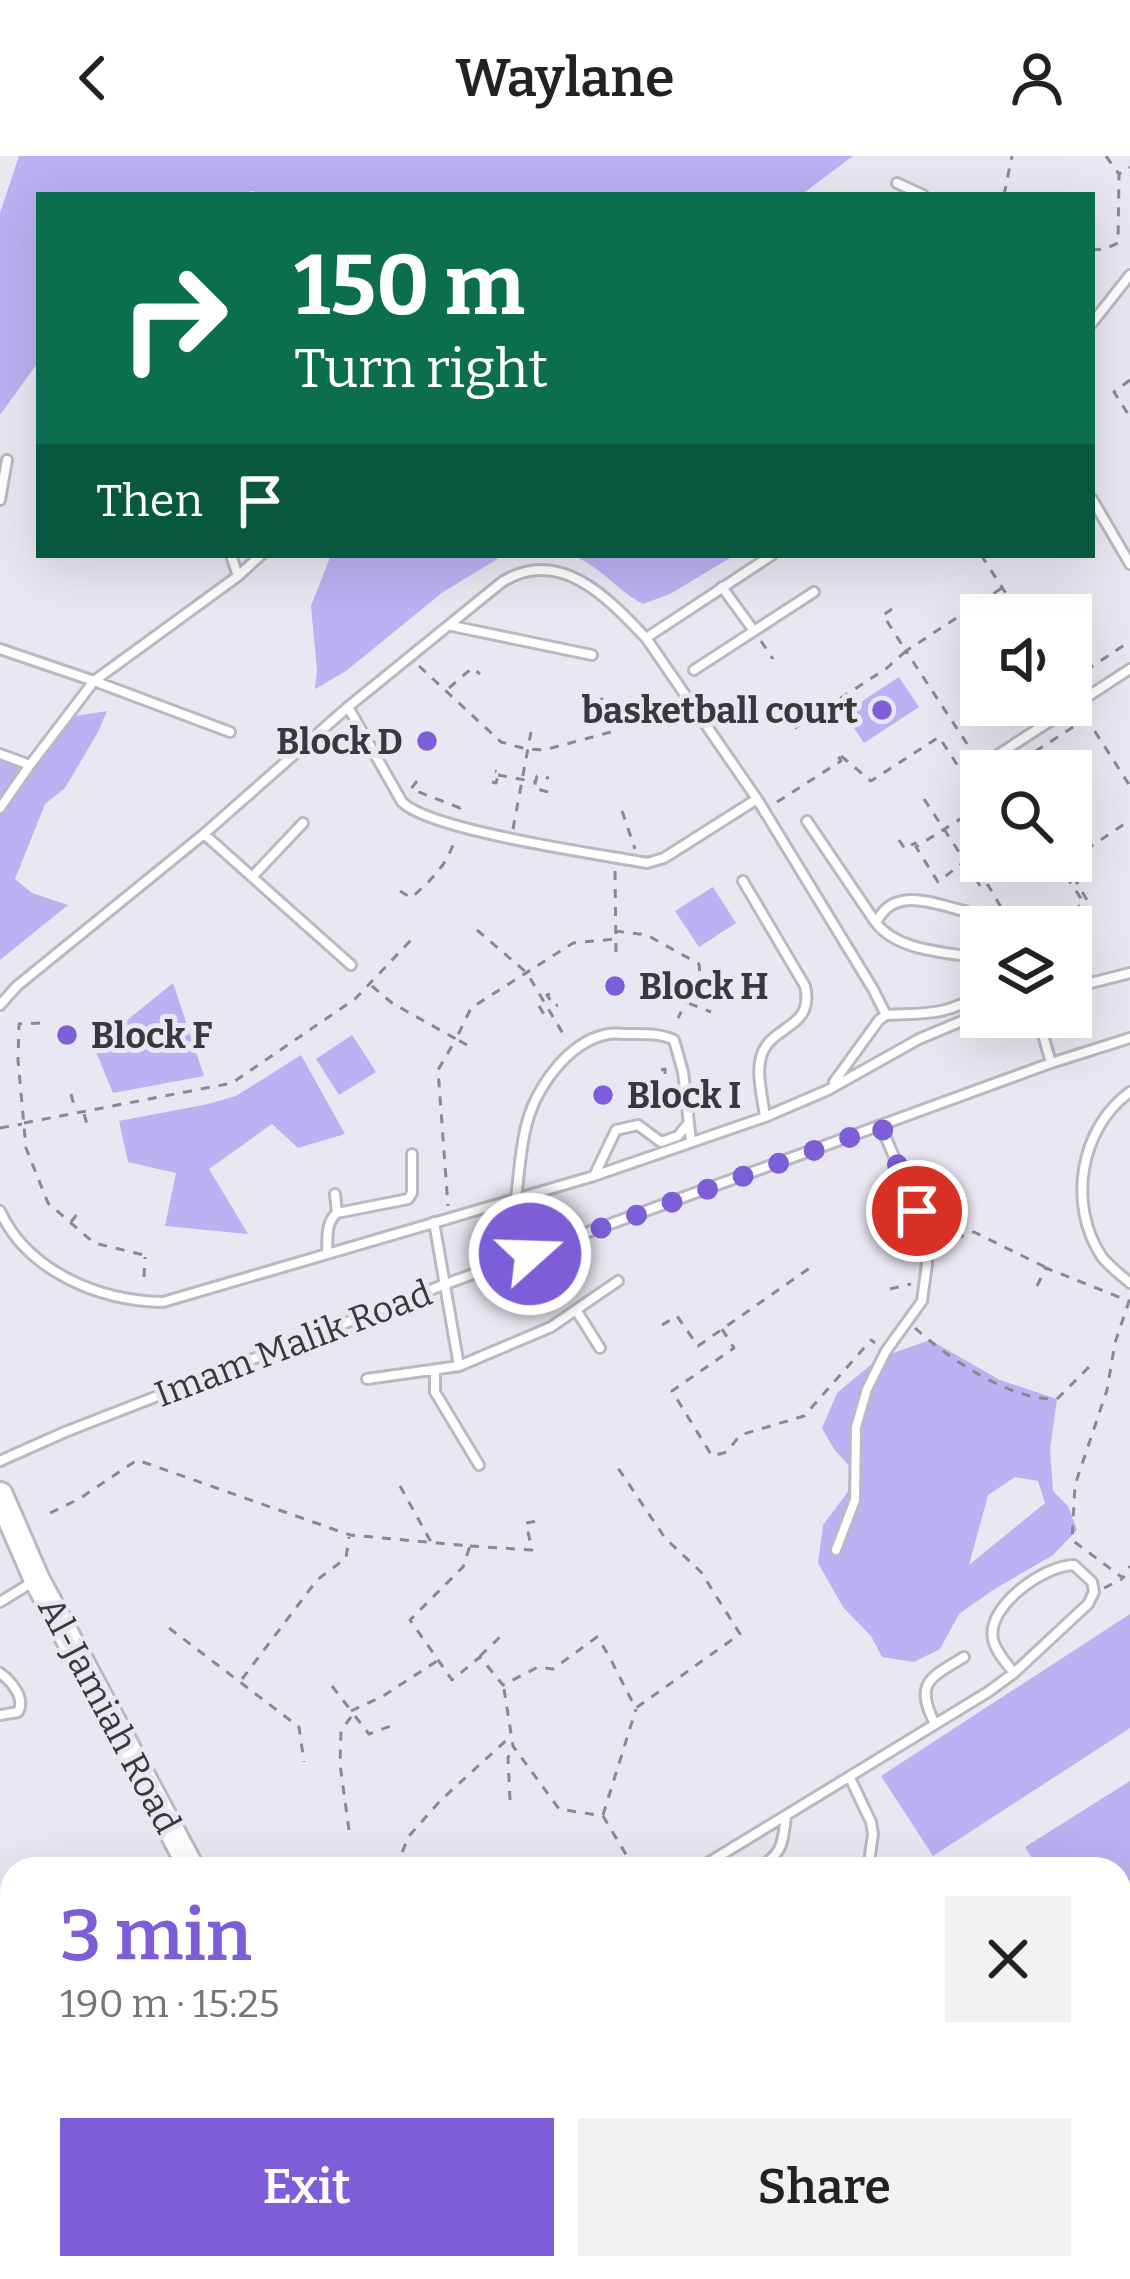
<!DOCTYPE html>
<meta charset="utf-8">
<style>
:root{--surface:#fff;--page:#f2f2f2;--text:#222;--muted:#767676;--accent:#7d5ed8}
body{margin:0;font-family:Bitter,serif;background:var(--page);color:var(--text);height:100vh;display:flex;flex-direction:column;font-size:45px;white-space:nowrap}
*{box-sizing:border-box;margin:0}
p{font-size:39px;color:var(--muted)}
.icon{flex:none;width:66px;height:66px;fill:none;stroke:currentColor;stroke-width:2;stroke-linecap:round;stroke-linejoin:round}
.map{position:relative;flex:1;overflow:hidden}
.panel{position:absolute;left:0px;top:1701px;width:1131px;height:423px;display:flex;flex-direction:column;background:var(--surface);border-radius:36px 36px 0 0;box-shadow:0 12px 48px #0002}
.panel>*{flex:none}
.hud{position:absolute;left:36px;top:36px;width:1059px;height:366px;border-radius:0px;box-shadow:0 12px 48px #0002;background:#0b6e4f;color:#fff;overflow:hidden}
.fabs{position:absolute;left:960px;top:438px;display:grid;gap:24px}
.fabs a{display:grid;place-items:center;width:132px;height:132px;border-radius:0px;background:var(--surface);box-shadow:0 12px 48px #0002;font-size:60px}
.pin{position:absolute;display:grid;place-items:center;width:102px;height:102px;color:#fff;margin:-51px;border:6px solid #fff;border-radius:50%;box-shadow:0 3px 12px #0007}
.me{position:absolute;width:132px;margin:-66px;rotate:70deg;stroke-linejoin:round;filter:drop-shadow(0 0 9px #0008)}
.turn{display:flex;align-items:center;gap:42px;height:252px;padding:0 60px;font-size:54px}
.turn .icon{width:156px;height:156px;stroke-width:2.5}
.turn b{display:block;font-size:84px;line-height:102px}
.then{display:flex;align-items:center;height:114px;padding:0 60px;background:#0003;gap:24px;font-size:45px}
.round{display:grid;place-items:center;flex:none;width:126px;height:126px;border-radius:0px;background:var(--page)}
.headline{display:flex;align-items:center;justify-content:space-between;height:204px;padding:0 60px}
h1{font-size:72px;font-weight:600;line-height:90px;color:var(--accent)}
.primary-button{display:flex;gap:24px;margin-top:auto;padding:24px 60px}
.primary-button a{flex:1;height:138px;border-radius:0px;background:var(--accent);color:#fff;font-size:48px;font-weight:600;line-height:138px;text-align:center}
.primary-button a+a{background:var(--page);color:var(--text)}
header{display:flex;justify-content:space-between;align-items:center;height:156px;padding:0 60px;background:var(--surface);font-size:54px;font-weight:600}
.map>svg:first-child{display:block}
.green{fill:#bbb1f3;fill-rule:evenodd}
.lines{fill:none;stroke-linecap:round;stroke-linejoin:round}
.river{stroke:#d0cbf0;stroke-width:30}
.lane-casing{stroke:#bab8c3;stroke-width:14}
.secondary-casing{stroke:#bab8c3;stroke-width:30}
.path{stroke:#8a8991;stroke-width:3;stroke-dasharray:9 9;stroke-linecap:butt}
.lane{stroke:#fff;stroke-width:8}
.secondary{stroke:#fff;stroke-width:24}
.route{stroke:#7d5ed8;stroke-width:21;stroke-dasharray:0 37.8}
.poi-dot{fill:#7d5ed8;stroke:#e8e7f2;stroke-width:4.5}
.labels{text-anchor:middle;stroke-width:10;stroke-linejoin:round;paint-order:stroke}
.poi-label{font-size:36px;font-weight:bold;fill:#39383d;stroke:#e8e7f2;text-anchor:start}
.street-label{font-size:36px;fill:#39383d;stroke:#e8e7f2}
</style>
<header><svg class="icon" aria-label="back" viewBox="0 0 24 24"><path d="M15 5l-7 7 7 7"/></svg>Waylane<svg class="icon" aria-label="person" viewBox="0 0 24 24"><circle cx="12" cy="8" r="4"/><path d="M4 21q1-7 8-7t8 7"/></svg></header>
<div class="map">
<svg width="1130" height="2123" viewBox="0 0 1130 2123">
<rect width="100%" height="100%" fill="#e8e7f2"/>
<!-- green -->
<path class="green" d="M19 0H853L801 39H260L253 35 231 39H39V205L0 259V57Z
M331 399H504L443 436 346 515 315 533 317 514 311 450Z
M571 399H735L670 438 643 448C616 434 600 409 571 399Z
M899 521 919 551 864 587 844 557Z
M107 555 98 576 65 632 45 648 15 723 32 737 68 749 0 804V597L19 612 63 562Z
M713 731 736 767 699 791 675 755Z
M173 827 204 920 113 937 94 891Z
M352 879 376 916 339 939 316 903Z
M301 899 345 978 298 992 272 968 209 1013 248 1078 165 1070 176 1017 128 1006 119 965 208 948 236 940Z
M930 1184 1000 1224 1057 1243 1050 1293 1053 1335 1068 1350 1077 1374 1053 1399 993 1434 959 1458 940 1493 914 1506 882 1501 871 1480 843 1451 818 1407 823 1369 859 1321 834 1293 822 1272 837 1237 879 1202ZM1015 1321 1038 1325 1045 1347 969 1409 988 1339Z
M1130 1458V1572L933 1700 881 1620Z
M1130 1625V1806L1119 1812V1713H1039L1025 1691Z
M1130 1907V2123H293L290 2112H1119V1914Z"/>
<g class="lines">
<!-- river -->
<path class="river" d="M1119 1898 1130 1892"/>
<defs>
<path id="lane" d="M897 27 923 39
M1092 167 1130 119
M1092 343 1130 408
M0 344 7 304
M231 399 238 420
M772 399 646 482 757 643 873 833 886 859 879 864 834 926
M722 431 754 475
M452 470 592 499
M0 493 94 525 238 420 261 399
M694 514 814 436
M348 551 502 426C560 390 608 442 646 482
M0 598 30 609 94 525 230 576
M987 606 1130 513
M0 652 30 609
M807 665 876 767
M204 678 351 809
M252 721 303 667
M743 725 805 830C815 874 770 868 761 901 756 918 763 943 765 961
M981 788 971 760 965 755C934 748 893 729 876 767 899 796 947 796 981 802
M1071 832 1130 817
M0 849 17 830 204 678 348 551 402 646C431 675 599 698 647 707L664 702 757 643
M886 859C928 857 942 860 981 839
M1038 861 1051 907
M1130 936C1080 972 1067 1049 1102 1101 1109 1110 1121 1119 1130 1127
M594 1020 616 974 638 969 661 986 678 980 687 969
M335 1038 337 1057
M516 1042C519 1020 520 997 525 975 533 936 566 886 608 878 614 877 621 878 627 878 643 878 660 877 674 884L683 916 691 985
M0 1055C28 1116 100 1145 163 1146L594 1020 765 961 828 934 919 883 981 857
M434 1066 459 1210 551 1171 618 1125
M327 1096C328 1082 325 1067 337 1057L408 1043 412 1037V998
M576 1154 600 1192
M435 1214V1236L479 1309
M367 1223 459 1210
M0 1305 65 1276 443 1129 1051 907 1130 882
M836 1394 855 1344 856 1271 867 1233 886 1195 922 1145 927 1108V1092L917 1055 881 970
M0 1446 31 1427
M0 1517C11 1525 26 1542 18 1556L0 1559
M935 1568C914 1526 930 1522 964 1501
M850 1622 871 1666 873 1678 868 1713
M698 1713 988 1536 1014 1517 1088 1448 1094 1436 1092 1426 1074 1409C1045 1409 986 1450 993 1483 995 1495 1007 1508 1014 1517
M758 1713C783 1696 782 1690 786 1661
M1119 1950 1130 1946
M104 2123 111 2112
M155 2123 163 2112"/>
<path id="secondary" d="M0 1339 37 1424 192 1713
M209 2123 215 2112"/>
</defs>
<!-- lane casing -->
<use href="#lane" class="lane-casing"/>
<!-- secondary casing -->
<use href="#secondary" class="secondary-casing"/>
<!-- path -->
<path class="path" d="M1106 0 1119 18
M1004 39 1012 0
M1092 94 1105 93 1118 87 1119 18 1130 11
M1130 224 1114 236 1130 261
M981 399 1020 459
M761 485 773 503
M419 510 501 586 526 593 544 594 611 576 601 541 599 543
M1071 525 1130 485
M449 532 472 512 480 518
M1085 560 1130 630
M795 572 887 512 906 495 883 459 892 453
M841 600 871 625 939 581 981 645
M977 603 906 495 1002 432
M1005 615 1084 564
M498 619 536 626
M417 625 411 633 460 652 462 648
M492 626 496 627 499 616 495 615
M548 636 534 632 537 620 549 622
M924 643 965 705 938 726 916 691C938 677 959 664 981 650
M777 646 841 605 835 595
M622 655 635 693
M513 673 531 576
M899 684 905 693 915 687 916 689
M1071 704 1130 664
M1056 705 1084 747
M1069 706 1066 708 1087 744 1078 751
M966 707 982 733 988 729 1009 765 1024 763
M615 715 616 797
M400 735 411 742C431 724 448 709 455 682
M477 774 527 817 565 881
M615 775 647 779 699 808 700 819 678 862
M372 830 392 847 456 883 438 914 448 1050
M679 837 678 843 711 856
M550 838 547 839 554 850 558 849
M539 850 545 860 541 864
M40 867 19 868 18 904 26 992 48 1047 94 1087 148 1100
M467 889 456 883 471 852 573 787 615 783
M661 914 665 913V924H662
M71 938 75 953
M84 958 89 974
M24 967 232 927 355 843 412 783
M0 972 22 968
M71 1066 81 1053
M938 1088 974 1076 1045 1111
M144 1121 145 1101
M1037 1130 1046 1112 1129 1145 1115 1187 1107 1234 1075 1329 1072 1384 1123 1422 1130 1410
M890 1133 911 1128
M662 1169 677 1160 698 1190 814 1109
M915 1172C948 1202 1010 1245 1057 1243L1090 1210
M722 1173 734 1192 672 1235 712 1300 727 1296 740 1279 804 1260 871 1184 875 1187
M400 1330 431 1386
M50 1357 79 1343 137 1304 350 1379 470 1390 463 1411 410 1464 452 1524 480 1501 503 1529 538 1511 553 1513 597 1481C613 1504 622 1528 636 1552L740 1478 701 1416 665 1382 618 1312
M470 1390 532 1394 526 1367 537 1365
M1104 1432 1122 1423
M169 1472 299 1571 304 1606
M480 1500 501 1480
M242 1523 317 1424 346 1402 349 1381
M332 1530 349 1552
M504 1533 513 1590 559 1653 603 1660 633 1710
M351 1555 383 1540 437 1505
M355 1560 369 1578 396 1568
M510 1644 508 1602 512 1592
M603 1659 636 1553
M349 1674 340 1608 341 1575 353 1558
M396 1713 408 1681 441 1644 511 1580
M496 1713 497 1712
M1119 1845 1130 1839
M0 1982H12
M0 2072H12"/>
<!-- lane -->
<use href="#lane" class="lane"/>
<!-- secondary -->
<use href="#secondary" class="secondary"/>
</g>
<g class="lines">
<!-- route -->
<path class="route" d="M530 1098 881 970 917 1055"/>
</g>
<!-- markers -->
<g class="poi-dot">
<circle cx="882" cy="554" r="12"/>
<circle cx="427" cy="585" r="12"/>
<circle cx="615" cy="830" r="12"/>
<circle cx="67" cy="879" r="12"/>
<circle cx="603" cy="939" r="12"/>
</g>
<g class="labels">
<!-- poi labels -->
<g class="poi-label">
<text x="858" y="567" text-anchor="end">basketball court</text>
<text x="403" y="598" text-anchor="end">Block D</text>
<text x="639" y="843">Block H</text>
<text x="91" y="892">Block F</text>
<text x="627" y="952">Block I</text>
</g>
<!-- street labels -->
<g class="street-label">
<text transform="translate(293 1187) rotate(-21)" y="13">Imam Malik Road</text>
<text transform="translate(110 1559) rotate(62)" y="13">Al-Jamiah Road</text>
</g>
</g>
</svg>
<div class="fabs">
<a><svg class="icon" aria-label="sound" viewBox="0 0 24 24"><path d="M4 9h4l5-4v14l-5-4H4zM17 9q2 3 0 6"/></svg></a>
<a><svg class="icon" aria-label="search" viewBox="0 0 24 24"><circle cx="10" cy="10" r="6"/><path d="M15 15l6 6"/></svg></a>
<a><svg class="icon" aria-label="layers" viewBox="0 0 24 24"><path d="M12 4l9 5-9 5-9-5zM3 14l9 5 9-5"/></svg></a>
</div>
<div class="pin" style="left:917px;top:1055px;background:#d93025"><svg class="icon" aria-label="arrive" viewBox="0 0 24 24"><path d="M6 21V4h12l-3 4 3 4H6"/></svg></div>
<svg class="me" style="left:530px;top:1098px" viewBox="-20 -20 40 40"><circle r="17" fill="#7d5ed8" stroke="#fff" stroke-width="3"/><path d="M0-11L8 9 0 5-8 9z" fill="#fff"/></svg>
<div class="hud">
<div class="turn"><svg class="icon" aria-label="right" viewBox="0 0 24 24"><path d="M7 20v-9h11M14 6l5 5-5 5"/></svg><div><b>150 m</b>Turn right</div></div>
<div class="then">Then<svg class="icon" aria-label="arrive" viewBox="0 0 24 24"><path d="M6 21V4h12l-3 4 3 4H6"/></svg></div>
</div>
<section class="panel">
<div class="headline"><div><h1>3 min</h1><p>190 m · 15:25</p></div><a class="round"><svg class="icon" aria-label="close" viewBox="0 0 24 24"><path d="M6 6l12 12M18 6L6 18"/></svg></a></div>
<div class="primary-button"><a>Exit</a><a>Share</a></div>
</section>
</div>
